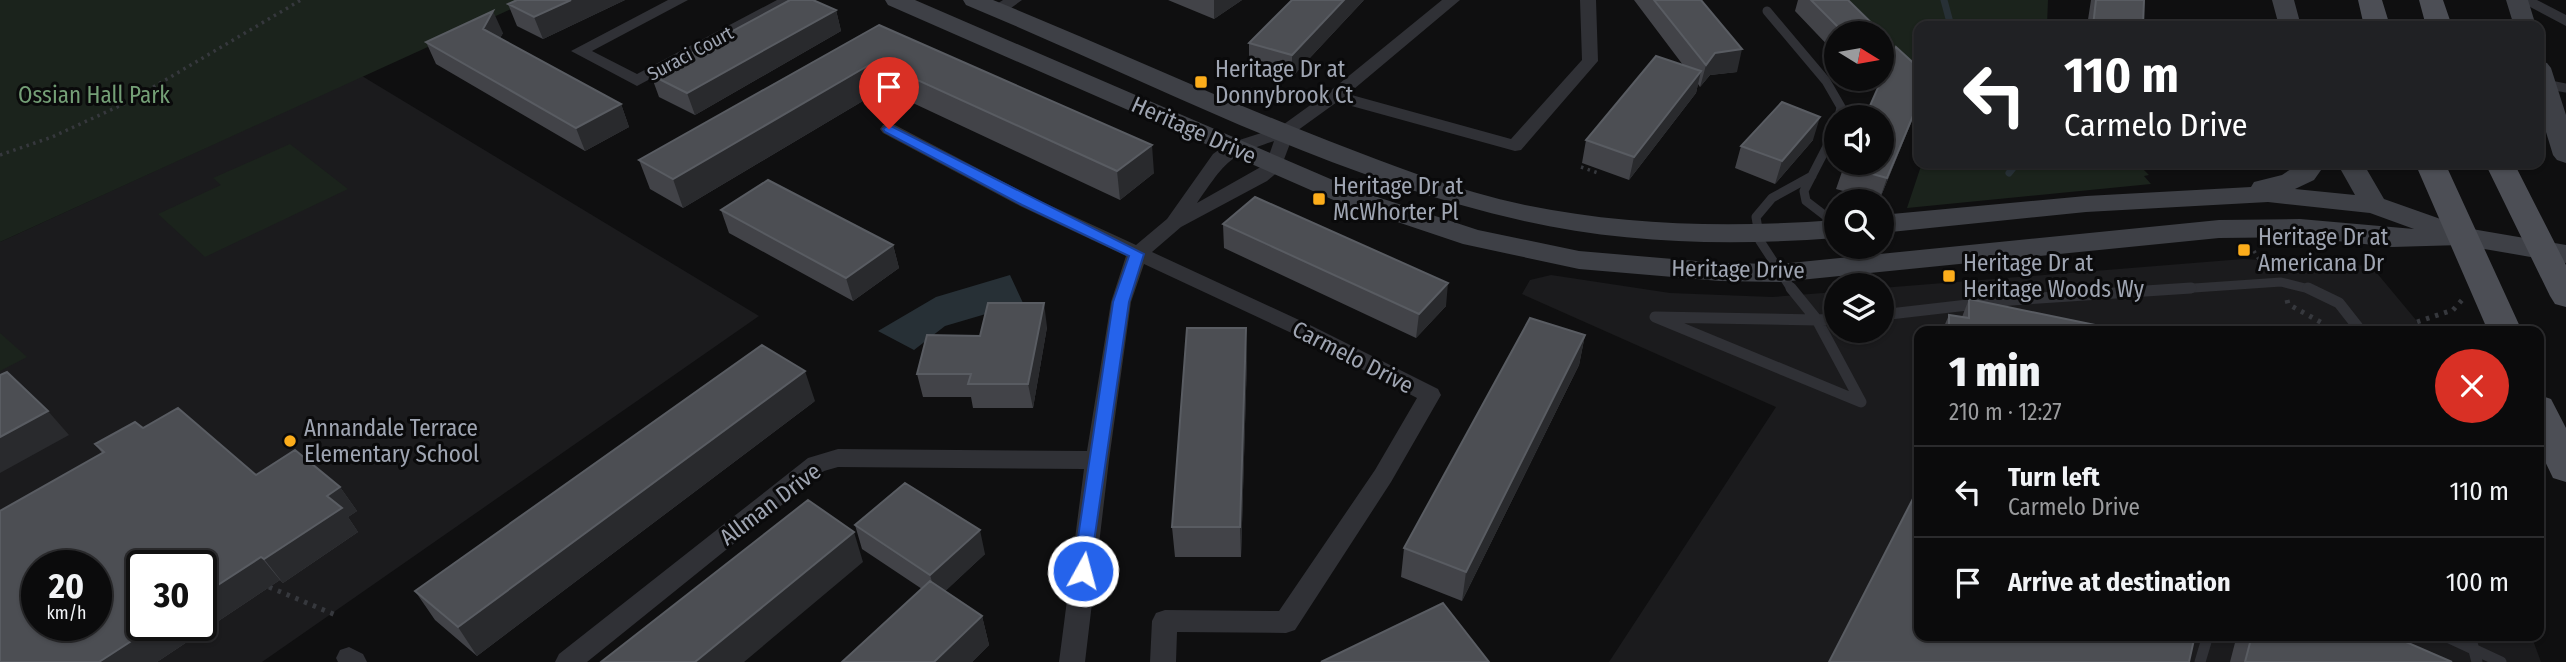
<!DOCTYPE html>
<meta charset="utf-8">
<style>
:root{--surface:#0b0b0c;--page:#19191a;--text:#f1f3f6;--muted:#9a9b9d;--line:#2b2b2d}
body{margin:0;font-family:"Fira Sans Condensed",sans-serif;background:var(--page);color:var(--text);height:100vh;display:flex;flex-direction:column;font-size:26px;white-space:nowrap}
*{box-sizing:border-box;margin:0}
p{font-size:23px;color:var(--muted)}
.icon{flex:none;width:38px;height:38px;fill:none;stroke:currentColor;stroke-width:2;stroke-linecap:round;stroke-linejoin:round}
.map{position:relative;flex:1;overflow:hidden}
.drawer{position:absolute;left:1914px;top:326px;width:630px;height:315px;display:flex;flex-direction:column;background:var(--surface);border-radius:14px;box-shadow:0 2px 5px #0004,0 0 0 2px var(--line)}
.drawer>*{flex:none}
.top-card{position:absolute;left:1914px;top:21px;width:630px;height:147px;border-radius:14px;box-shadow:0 2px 5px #0004,0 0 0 2px var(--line);background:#202124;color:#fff;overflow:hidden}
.needle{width:46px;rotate:101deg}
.controls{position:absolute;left:1824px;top:21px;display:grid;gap:14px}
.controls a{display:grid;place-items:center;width:70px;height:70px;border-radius:50%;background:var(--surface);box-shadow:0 2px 5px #0004,0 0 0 2px var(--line);font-size:35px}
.speed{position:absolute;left:21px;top:550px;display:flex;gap:14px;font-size:35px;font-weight:700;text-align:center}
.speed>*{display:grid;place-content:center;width:91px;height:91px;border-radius:50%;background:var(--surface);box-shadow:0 2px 5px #0004,0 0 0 2px var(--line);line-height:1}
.speed small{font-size:18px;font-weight:400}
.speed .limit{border:4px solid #111;border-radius:10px;background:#fff;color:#111}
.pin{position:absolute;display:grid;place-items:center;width:60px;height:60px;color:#fff;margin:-72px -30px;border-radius:50% 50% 50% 0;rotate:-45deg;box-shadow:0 0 7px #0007}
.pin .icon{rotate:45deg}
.me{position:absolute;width:77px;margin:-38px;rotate:7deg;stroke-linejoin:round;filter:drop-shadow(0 0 5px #0008)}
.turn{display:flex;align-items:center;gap:24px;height:147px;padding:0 35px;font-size:32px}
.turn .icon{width:91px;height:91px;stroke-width:2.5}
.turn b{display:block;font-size:49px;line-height:60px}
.round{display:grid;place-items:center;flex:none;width:74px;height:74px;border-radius:37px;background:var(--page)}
.overview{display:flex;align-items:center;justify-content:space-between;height:119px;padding:0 35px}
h1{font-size:42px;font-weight:800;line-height:52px}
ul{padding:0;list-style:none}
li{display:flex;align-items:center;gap:21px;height:91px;padding:0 35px;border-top:2px solid var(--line)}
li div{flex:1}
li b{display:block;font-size:26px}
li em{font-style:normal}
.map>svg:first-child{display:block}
.built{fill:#1b1b1d;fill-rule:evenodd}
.green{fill:#1b231c}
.water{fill:#273036}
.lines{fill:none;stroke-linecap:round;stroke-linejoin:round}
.stream{stroke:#273036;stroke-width:7}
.path-far1{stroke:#36383d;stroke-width:3.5;stroke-dasharray:2.5 4.5;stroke-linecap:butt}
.path{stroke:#36383d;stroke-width:5;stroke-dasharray:3.5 6;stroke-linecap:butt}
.lane-far1{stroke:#303136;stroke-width:9}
.lane{stroke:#303136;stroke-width:11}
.street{fill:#303136;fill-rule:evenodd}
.secondary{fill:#3e4046;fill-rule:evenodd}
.primary{fill:#4c4e55;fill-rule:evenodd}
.wall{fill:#424348}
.shaded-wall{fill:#292a2d}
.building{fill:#4c4e53;stroke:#595c62;stroke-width:2;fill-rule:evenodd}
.route{fill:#2563eb;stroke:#184099;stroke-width:2}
.poi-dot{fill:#fcad1b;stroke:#0a0a0b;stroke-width:2.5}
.labels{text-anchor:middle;stroke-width:6;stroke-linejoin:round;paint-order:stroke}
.far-street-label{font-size:19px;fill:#9fa5b2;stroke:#0a0a0b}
.poi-label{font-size:23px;fill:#9fa5b2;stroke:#0a0a0b;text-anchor:start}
.park-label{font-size:23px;fill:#749f76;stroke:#0a0a0b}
.street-label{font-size:23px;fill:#9fa5b2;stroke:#0a0a0b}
</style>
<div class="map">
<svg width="2566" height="662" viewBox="0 0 2566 662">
<rect width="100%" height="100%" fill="#0f0f10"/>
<!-- built -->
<path class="built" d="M362 76 759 316 262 662H0V242ZM37 565H96V625H37ZM142 565H201V625H142Z
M2243 259 2371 266 2416 320 2420 331H1920V635H2531L2541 662H1609L1776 407 1522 294 1530 280 1551 275 1670 293 1772 297 1836 292V331H1881V288Z"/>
<!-- green -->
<path class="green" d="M0 0H531L0 242Z
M1838 0H2048L2047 26H1920V86L1881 45V33Z
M290 144 348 189 205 257 158 214 221 185 213 178Z
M1922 163H2137L2149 175 2144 176 2151 184 1907 208Z
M0 333 27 357 0 371Z"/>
<!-- water -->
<path class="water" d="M1010 275 1023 303 945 326 914 350 878 331 936 297Z"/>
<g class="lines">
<!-- stream -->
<path class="stream" d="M1944 0 1951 26
M2009 173 2017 163"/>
<!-- path-far1 -->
<path class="path-far1" d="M0 155 52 137 128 102 301 0
M1581 167 1598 173
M2254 251 2264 268"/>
<!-- path -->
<path class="path" d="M2287 300 2288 304 2324 324
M2417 322 2453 310 2462 300
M269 587 338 616"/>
<!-- lane-far1 -->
<path class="lane-far1" d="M1767 11 1826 81 1841 107 1839 117
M2545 84 2566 88
M1836 129 1804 191 1806 201 1836 224
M1792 290 1760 241 1756 217 1772 198 1812 176
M2165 290 2281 282 2313 290"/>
<!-- lane -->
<path class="lane" d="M1791 288 1817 320 1836 319
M2308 288 2339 303 2361 331
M1881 315 2011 300 2191 288
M1655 317 1817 320 1861 402Z
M2443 635 2501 662
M2470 635 2477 662
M2200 662 2208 635"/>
<!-- street -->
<path class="street" d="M668 0H688L592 51 637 74 777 0H797L637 86 571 51Z
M1003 0H1022L1004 13H992V7Z
M1442 0H1460L1348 94 1511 139 1582 60 1580 0H1596L1598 61 1521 150 1515 151 1337 102 1294 133 1280 170 1267 181 1181 227 1152 252 1312 326 1438 389 1441 395 1391 482 1295 630 1286 633 1177 632 1176 662H1150L1152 621 1156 613 1165 610 1279 611 1375 470 1417 398 1298 336 1144 264 1131 302 1109 460 1085 662H1059L1084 469 838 467 824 471 587 662H555L559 654 808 458 838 449 1087 451 1111 302 1126 256 1020 206 883 133 880 129 883 125H895L1034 198 1136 245 1167 219 1213 154 1227 144 1280 127 1334 88ZM1274 141 1266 164 1197 203C1225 163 1227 156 1274 141Z
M2517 0H2537L2566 15V26Z
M349 647 363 654 367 662H338L336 658 340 650Z"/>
<!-- secondary -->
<path class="secondary" d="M885 0H915L1356 190 1478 230 1579 251 1720 263 1780 264 2219 220 2300 219 2414 229 2370 213 2268 202 2086 212 1881 233V215L2086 196 2251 187 2254 182 2282 175 2300 163H2326L2314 180 2295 189 2355 195 2337 163H2363L2384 199 2466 228 2566 245V263L2461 245 2392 247 2300 237 2219 238 1780 282 1720 281 1579 269 1463 244 1338 202 888 5Z
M963 0H993C1106 46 1216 97 1329 141 1393 166 1458 191 1525 205 1628 226 1732 228 1836 220V238C1732 246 1626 244 1524 221 1330 178 1149 81 966 5Z
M2272 0H2294L2301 26H2279Z
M2506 0H2528L2536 26H2514Z
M2539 61 2547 63 2551 68 2566 115V163L2557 160 2553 155 2539 109Z"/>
<!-- primary -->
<path class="primary" d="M2358 0H2382L2390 26H2364Z
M2419 0H2443L2452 26H2426Z
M2415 163H2445L2522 331H2488Z
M2485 163H2514L2566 265V307L2555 304 2550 296Z
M2539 395 2551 399 2566 428V482L2553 478 2539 449Z"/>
</g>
<!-- wall -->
<path class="wall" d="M625 0 543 39 517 26 508 4Z
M1168 0H1242L1214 19Z
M1364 0 1292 77 1249 65V43Z
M1634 0H1701L1737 72 1710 75 1700 87 1698 84 1696 93 1629 180 1582 163 1586 140 1683 65Z
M1798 0H1848L1881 33H1836V54L1795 11Z
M2091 0H2144L2143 26H2087Z
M836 10 841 31 695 115 659 97 651 75Z
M879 25 1154 173 1120 200 883 89 683 208 650 189 639 160Z
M503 33 500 38 621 104 629 127 585 151 436 64 426 42Z
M1920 101 1879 201 1836 189 1845 163Z
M1813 140 1775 184 1735 168 1741 146Z
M721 210 893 245 899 268 853 301 729 233Z
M1223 224 1446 306 1416 338 1224 248Z
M1969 299 2100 326 2146 331H1942L1949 315 1962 317Z
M1047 327 1033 408H973L971 397H923L917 374 980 336Z
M1585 335 1579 365 1462 601 1401 577 1404 548Z
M1247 358 1241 557H1175L1172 527Z
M815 401 477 656 435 620 415 591Z
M143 428 256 475 340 487 357 511 348 517 358 532 283 583 280 580 157 662H0L102 453 95 444Z
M855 525 985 554 945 591 982 616 989 645 972 662H842L922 589 862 549Z
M2237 635H2390L2452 662H2230Z"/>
<!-- shaded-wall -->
<path class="shaded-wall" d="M571 0H625L543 39 534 17Z
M1214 0H1242L1214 19Z
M1344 0H1364L1292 77V55Z
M836 10 841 31 695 115 687 93Z
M493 11 503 33 493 51 483 29Z
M1888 39 1881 59V47Z
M1742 49 1737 72 1710 75 1700 87 1706 65 1715 53Z
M876 61 883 89 683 208 673 179Z
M1701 71 1696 93 1629 180 1634 157Z
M1920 99V101L1879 201 1887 178Z
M621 104 629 127 585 151 576 128Z
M1820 117 1813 140 1775 184 1782 161Z
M1152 145 1154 173 1120 200 1117 171Z
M893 245 899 268 853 301 846 278Z
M1448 283 1446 306 1416 338 1419 314Z
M1044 303 1047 327 1033 408 1028 384Z
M1246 328 1247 358 1241 557 1240 527Z
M1585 335 1579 365 1462 601 1466 572Z
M805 371 815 401 477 656 458 627Z
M48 411 69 435 0 473V437Z
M340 487 357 511 348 517 358 532 283 583 264 559 327 496Z
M980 530 985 554 937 599 930 575Z
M854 532 863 562 744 662H695Z
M261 557 280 580 157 662H99L156 625H201V596Z
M982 616 989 645 972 662H934Z"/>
<!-- building -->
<path class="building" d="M517 0H571L534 17 508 4Z
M790 0H813L836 10 687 93 651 75Z
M1292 0H1344L1292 55 1249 43Z
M1654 0H1701L1742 49 1715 53 1706 65Z
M1811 0H1848L1888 39 1881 47V33H1844Z
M2096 0H2144L2143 26H2093Z
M493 11 483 29 621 104 576 128 426 42Z
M879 25 1152 145 1117 171 876 61 673 179 639 160Z
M1896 47 1920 69V99L1887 178 1843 166 1845 163H1881V117H1865Z
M1656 56 1701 71 1634 157 1586 140Z
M1782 102 1820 117 1782 161 1741 146Z
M768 180 893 245 846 278 721 210Z
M1255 197 1448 283 1419 314 1223 224Z
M1969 299 2100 326 2144 329 2146 331H1949V315L1969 318Z
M988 303H1044L1028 384H968L971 374H917L927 335 980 336Z
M1530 318 1585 335 1466 572 1404 548Z
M1187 328H1246L1240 527H1172Z
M762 345 805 371 458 627 415 591Z
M7 372 48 411 0 437V375Z
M178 408 256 475 295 450 340 487 327 496 342 508 264 559 261 557 201 596V565H142V625H156L99 662H0V511L104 452 95 444 135 422 143 428ZM37 565H96V625H37Z
M905 483 980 530 930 575 855 525Z
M1920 485V635H2195L2189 662H1829Z
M808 500 854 532 695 662H601Z
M930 581 982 616 934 662H842Z
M1443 603 1489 662H1321Z
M2252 635H2390L2452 662H2245Z"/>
<!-- route -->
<path class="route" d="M889 125 1144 254 1129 302 1089 576 1083 578 1073 571 1113 302 1129 256 1022 205 885 132 883 129Z"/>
<!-- markers -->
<g class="poi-dot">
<rect x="1194" y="75" width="14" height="14" rx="3.5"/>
<rect x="1312" y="192" width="14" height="14" rx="3.5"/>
<rect x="2237" y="243" width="14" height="14" rx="3.5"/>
<rect x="1942" y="269" width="14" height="14" rx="3.5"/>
<circle cx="290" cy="441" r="7"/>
</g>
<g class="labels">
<!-- far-street labels -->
<g class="far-street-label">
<text transform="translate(690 53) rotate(-28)" y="7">Suraci Court</text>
</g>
<!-- poi labels -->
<g class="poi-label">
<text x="1215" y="77">Heritage Dr at<tspan x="1215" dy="26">Donnybrook Ct</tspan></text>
<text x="1333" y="194">Heritage Dr at<tspan x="1333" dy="26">McWhorter Pl</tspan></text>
<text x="2258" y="245">Heritage Dr at<tspan x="2258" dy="26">Americana Dr</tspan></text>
<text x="1963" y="271">Heritage Dr at<tspan x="1963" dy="26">Heritage Woods Wy</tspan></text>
<text x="304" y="436">Annandale Terrace<tspan x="304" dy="26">Elementary School</tspan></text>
</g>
<!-- park labels -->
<g class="park-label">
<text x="94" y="103">Ossian Hall Park</text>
</g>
<!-- street labels -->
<g class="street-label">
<text transform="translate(1194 130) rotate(24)" y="8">Heritage Drive</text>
<text transform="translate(1738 269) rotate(1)" y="8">Heritage Drive</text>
<text transform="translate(1353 357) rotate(27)" y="8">Carmelo Drive</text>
<text transform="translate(770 504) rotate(-37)" y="8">Allman Drive</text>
</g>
</g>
</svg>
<div class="controls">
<a><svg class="needle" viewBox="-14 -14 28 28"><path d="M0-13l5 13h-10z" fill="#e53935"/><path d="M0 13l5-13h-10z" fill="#9a9b9d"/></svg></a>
<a><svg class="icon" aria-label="sound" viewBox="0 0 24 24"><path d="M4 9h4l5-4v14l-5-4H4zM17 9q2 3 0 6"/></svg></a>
<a><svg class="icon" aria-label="search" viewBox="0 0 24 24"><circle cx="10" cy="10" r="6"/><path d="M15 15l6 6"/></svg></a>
<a><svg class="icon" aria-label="layers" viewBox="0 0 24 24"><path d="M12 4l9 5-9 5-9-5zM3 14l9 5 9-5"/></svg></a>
</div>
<div class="speed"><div>20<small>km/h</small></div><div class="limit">30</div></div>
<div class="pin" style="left:889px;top:129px;background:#d93025"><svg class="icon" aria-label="arrive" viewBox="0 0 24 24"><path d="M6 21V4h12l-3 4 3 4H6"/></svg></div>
<svg class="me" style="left:1083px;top:571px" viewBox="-20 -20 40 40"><circle r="17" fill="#2563eb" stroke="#fff" stroke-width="3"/><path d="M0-11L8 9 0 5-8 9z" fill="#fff"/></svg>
<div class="top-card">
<div class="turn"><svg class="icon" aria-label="left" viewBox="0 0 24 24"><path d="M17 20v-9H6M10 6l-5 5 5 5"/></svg><div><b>110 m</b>Carmelo Drive</div></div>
</div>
<section class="drawer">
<div class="overview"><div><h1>1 min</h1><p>210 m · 12:27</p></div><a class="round" style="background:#d93025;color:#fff"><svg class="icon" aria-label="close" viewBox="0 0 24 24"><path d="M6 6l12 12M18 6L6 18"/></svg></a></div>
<ul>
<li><svg class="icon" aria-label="left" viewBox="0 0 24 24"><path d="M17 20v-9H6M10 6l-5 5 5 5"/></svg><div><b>Turn left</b><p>Carmelo Drive</p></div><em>110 m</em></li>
<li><svg class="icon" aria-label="arrive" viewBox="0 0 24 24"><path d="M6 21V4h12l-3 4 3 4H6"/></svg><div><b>Arrive at destination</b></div><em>100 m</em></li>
</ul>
</section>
</div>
